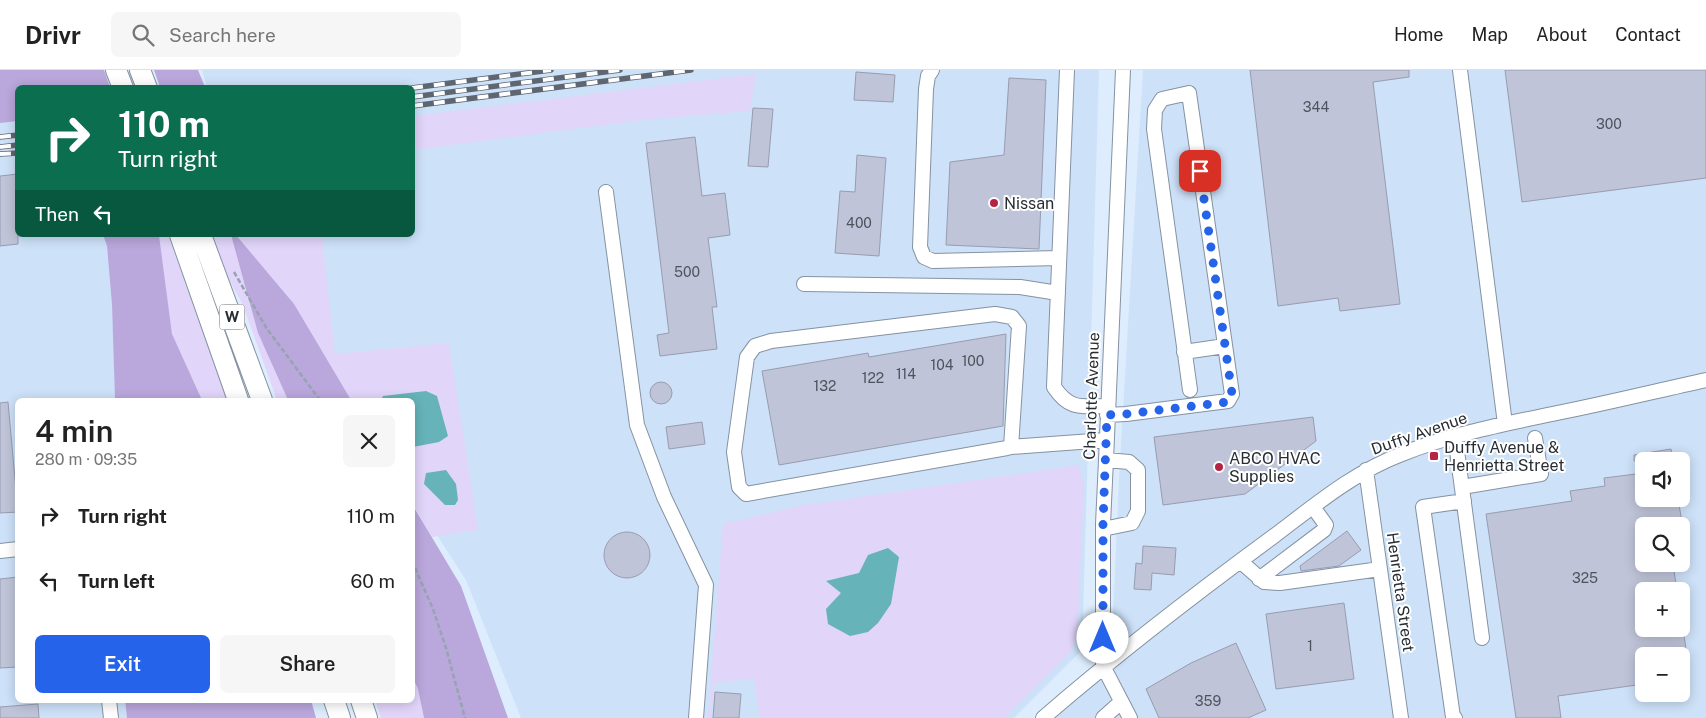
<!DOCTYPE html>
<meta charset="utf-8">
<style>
:root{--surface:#fff;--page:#f6f6f6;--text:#222;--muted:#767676;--line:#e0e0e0;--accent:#2563eb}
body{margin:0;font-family:"Public Sans",sans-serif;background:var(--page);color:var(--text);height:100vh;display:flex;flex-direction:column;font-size:19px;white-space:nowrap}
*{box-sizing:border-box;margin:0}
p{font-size:16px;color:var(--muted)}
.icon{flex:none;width:28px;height:28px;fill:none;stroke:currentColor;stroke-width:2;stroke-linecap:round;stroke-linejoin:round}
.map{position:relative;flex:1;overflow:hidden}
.panel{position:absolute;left:15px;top:328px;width:400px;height:305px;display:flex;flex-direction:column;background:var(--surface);border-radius:8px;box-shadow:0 2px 12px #0003}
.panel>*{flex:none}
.guide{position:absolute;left:15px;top:15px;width:400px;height:152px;border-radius:8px;box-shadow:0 2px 12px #0003;background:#0b6e4f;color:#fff;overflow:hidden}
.buttons{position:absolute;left:1635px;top:382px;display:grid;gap:10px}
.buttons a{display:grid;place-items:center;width:55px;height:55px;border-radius:8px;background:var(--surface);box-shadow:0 2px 12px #0003;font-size:25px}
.pin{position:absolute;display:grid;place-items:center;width:42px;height:42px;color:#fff;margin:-21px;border-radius:10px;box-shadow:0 2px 8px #0006}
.me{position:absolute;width:55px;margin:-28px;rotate:0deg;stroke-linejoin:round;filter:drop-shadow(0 0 4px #0008)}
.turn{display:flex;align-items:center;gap:18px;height:105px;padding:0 20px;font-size:22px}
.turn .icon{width:65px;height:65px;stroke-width:2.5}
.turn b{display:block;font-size:35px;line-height:42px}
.then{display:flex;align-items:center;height:48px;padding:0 20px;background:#0003;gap:10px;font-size:19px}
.round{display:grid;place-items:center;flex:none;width:52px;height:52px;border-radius:8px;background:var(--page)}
.overview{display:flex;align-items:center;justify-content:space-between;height:85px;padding:0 20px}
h1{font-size:30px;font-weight:600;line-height:38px}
.button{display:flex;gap:10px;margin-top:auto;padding:10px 20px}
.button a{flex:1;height:58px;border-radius:8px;background:var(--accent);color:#fff;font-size:20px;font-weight:600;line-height:58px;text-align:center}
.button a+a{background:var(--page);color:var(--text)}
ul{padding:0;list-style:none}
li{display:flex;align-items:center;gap:15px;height:65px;padding:0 20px}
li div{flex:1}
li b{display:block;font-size:19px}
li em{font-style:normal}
header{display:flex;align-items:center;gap:30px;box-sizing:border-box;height:70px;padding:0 25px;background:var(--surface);border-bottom:1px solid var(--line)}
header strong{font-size:24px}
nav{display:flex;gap:28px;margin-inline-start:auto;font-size:18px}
.search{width:350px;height:45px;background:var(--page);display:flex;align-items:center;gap:12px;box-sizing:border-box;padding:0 18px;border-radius:8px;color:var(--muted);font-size:19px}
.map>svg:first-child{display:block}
.built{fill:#cde1f8;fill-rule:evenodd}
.green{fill:#e1d5f9}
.forest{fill:#baa7dc}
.water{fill:#66b3b9}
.building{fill:#bfc4d8;stroke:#989cb0}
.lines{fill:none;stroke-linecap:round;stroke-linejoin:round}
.minor-casing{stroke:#8492a2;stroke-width:16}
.highway-casing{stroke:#8492a2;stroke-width:22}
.path{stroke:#97a3b0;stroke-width:2.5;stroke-dasharray:5 2.5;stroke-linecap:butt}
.minor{stroke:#fff;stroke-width:14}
.highway{stroke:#fff;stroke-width:20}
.rail-casing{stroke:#5e6771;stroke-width:5.5}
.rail{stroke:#fff;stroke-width:4;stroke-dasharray:11;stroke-linecap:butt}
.route{stroke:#2563eb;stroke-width:9;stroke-dasharray:0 16.2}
.poi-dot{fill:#b62444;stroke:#fff;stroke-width:2}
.labels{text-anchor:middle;stroke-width:4;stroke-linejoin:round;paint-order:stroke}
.number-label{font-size:14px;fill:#4d535c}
.shield{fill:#fff;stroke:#686c70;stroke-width:1}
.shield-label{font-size:15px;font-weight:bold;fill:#272d33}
.poi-label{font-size:16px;fill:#272d33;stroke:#fff;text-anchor:start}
.street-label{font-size:16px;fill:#272d33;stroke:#fff}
</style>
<header>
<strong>Drivr</strong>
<div class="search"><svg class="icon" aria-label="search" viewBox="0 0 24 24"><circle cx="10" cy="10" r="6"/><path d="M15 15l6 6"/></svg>Search here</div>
<nav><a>Home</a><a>Map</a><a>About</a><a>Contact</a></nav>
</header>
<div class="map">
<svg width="1706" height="648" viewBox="0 0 1706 648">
<rect width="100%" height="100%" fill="#ddedfe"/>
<!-- built -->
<path class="built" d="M202 0H1099L1082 580 1014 648H521L466 510 413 428 412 330H348L240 165H412V18L207 17Z
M1143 0H1706V648H1054L1111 592 1119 409ZM1644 391H1681V429H1644ZM1644 456H1681V494H1644ZM1644 521H1681V559H1644ZM1644 586H1681V624H1644Z
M17 48 18 165H103L107 176 112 235 115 330H18V630H125L127 648H0V51Z"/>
<!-- green -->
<path class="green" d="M756 4 750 41 650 49 413 80V46Z
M159 165H168L227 330H202L172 265Z
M211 165H231L258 263 288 330H277L242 233 224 201Z
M236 165H322L335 284 449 273 478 460 432 467 413 434 412 330H351L294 234Z
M1079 395 1084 417 1077 568 1068 585 1004 648H760L754 608 714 613 711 648H708L723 454 798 436Z
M413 608 418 618 424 648H381L375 630H412Z"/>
<!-- forest -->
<path class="forest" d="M0 0H104L110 17 18 18 17 51 0 53Z
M154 0H198L205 17H160Z
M103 165H159L172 264 202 330H115L112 235 107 176Z
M231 165H236L294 234 351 330H288L258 263Z
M412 434 461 516 508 648H424L418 619 413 608Z
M125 630H311L316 648H127Z"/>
<!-- water -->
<path class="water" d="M426 321 437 326 448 366 439 372 413 377 412 330H381L383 326Z
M446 400 456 414 458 430 455 435H445L424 414 426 403Z
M888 478 899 487 891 534 878 553 868 562 850 566 828 554 826 539 841 523 826 511 859 503 868 485Z"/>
<!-- building -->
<path class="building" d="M1250 0H1409V7L1373 12 1400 234 1340 241 1338 228 1278 236Z
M1505 0H1706V108L1522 132Z
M856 2 895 5 893 32 854 30Z
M1009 8 1046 10 1039 179 946 175 950 92 1004 85Z
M753 38 773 39 768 97 748 96Z
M695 67 702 126 725 123 730 165 708 168 717 237H712L717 279 660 286 657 265 669 263 646 73Z
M857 85 886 88 879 186 835 183 840 121 855 122Z
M18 104V174L0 176V106Z
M1006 264 1003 356 779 395 762 301 868 283 869 287Z
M650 323a11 11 0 1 1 22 0a11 11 0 1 1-22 0Z
M8 332 18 442 0 443V333Z
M1313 347 1316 371 1245 424 1163 435 1154 367Z
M702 352 705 374 669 379 666 357Z
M1671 379 1673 391H1634V385Z
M1644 403V429H1678L1682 452 1667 455 1668 456H1644V494H1673L1677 521H1644V559H1683L1687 586H1644V614L1558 626 1561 648H1516L1486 444 1572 431 1570 421 1605 416 1604 408Z
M1347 461 1361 480 1339 496 1301 501 1300 496Z
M604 485a23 23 0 1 1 46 0a23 23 0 1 1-46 0Z
M1143 476 1176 478 1174 505 1152 503 1151 520 1134 519 1136 493 1142 494Z
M18 507V597L0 598V509Z
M1344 533 1354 609 1276 619 1266 544Z
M1236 573 1266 640 1248 648H1159L1146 619 1191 593Z
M715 622 741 624 739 648H713Z
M38 634 39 648H0V637Z"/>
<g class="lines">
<defs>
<path id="minor" d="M932 0 928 6 926 19 920 177 924 187 933 191 1059 188
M1067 0 1054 317C1070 341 1082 336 1108 336
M1123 0 1106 390 1103 454V596L1130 648
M1460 0 1505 354
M606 122 637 355 664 427 706 515 696 648
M804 214 1020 217 1058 223
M1184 282 1225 276
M1107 345 1126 344 1228 331 1232 324 1189 23 1162 29 1155 40 1154 59 1190 320
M1455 366 1482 568
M1011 377 1019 256 1012 247 995 244 771 271 755 276 747 287 734 382 739 417 746 424 1007 378 1011 377 1106 370
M1366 400 1401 648
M1462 417 1541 404 1535 368
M1103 459 1132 453 1138 441V400L1129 392 1106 390
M0 481 18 479
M1240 491 1264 512 1280 513 1380 499
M1259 509 1324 460 1326 455 1313 437
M109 630 111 648
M1043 648C1117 584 1195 524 1274 466 1314 436 1354 402 1402 384 1451 364 1505 354 1557 343 1607 333 1656 321 1706 310
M1103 648 1121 632
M1455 648 1453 647 1423 437 1464 431"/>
<path id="highway" d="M116 0 123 18
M140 0 147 18
M180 165 238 330
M201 165 262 330
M334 630 340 648
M361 630 367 648"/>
</defs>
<!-- minor casing -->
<use href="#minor" class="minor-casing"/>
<!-- highway casing -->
<use href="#highway" class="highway-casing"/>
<!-- path -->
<path class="path" d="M234 202 267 259 320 330
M412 491 433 539 446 578 465 648"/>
<!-- minor -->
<use href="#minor" class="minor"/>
<!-- highway -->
<use href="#highway" class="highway"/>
<defs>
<path id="rail" d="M412 18 551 0
M412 27 620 0
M412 36 691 0
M0 67 18 65
M0 77 18 75
M0 84 18 83"/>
</defs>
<!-- rail casing -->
<use href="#rail" class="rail-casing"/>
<!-- rail -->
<use href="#rail" class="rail"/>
</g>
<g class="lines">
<!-- route -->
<path class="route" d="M1103 568V454L1107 345 1126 344 1228 332 1232 324 1200 101"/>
</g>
<!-- markers -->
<g class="poi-dot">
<circle cx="994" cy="133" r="5"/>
<rect x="1429" y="381" width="10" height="10" rx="2.5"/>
<circle cx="1219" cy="397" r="5"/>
</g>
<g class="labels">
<!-- number labels -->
<g class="number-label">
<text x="1316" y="42">344</text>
<text x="1609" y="59">300</text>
<text x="859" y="158">400</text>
<text x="687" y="207">500</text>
<text x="973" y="296">100</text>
<text x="942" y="300">104</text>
<text x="906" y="309">114</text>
<text x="873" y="313">122</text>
<text x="825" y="321">132</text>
<text x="1585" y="513">325</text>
<text x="1310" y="581">1</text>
<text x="1208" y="636">359</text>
</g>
<!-- shield labels -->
<rect class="shield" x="219.5" y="234.5" width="25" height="25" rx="4"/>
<g class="shield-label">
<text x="232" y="252">W</text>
</g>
<!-- poi labels -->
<g class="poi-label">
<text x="1004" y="139">Nissan</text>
<text x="1444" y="383">Duffy Avenue &amp;<tspan x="1444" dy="18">Henrietta Street</tspan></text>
<text x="1229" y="394">ABCO HVAC<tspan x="1229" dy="18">Supplies</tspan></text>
</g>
<!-- street labels -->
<g class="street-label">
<text transform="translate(1091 326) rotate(-88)" y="6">Charlotte Avenue</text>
<text transform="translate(1419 363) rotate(-19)" y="6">Duffy Avenue</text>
<text transform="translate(1401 522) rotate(82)" y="6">Henrietta Street</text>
</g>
</g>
</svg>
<div class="buttons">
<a><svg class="icon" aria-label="sound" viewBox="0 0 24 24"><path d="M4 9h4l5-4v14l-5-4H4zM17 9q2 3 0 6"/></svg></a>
<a><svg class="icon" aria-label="search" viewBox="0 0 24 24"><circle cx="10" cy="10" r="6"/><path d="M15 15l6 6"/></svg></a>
<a>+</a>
<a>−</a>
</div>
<div class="pin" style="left:1200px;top:101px;background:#d93025"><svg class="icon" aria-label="arrive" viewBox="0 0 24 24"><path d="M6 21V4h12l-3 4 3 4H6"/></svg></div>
<svg class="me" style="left:1103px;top:568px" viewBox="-20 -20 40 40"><circle r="19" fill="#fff"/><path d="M0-13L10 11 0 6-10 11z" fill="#2563eb"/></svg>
<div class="guide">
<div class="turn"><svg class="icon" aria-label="right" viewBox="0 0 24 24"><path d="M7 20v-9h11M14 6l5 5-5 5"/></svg><div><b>110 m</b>Turn right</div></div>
<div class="then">Then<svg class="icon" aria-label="left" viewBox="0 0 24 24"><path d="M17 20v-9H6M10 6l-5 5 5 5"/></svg></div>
</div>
<section class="panel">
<div class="overview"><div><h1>4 min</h1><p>280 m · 09:35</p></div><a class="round"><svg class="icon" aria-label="close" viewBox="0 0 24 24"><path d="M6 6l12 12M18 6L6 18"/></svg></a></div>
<ul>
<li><svg class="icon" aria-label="right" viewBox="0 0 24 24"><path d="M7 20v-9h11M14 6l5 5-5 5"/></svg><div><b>Turn right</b></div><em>110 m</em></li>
<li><svg class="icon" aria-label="left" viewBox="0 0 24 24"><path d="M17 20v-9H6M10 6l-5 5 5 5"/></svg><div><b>Turn left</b></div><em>60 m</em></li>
</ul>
<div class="button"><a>Exit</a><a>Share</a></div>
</section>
</div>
